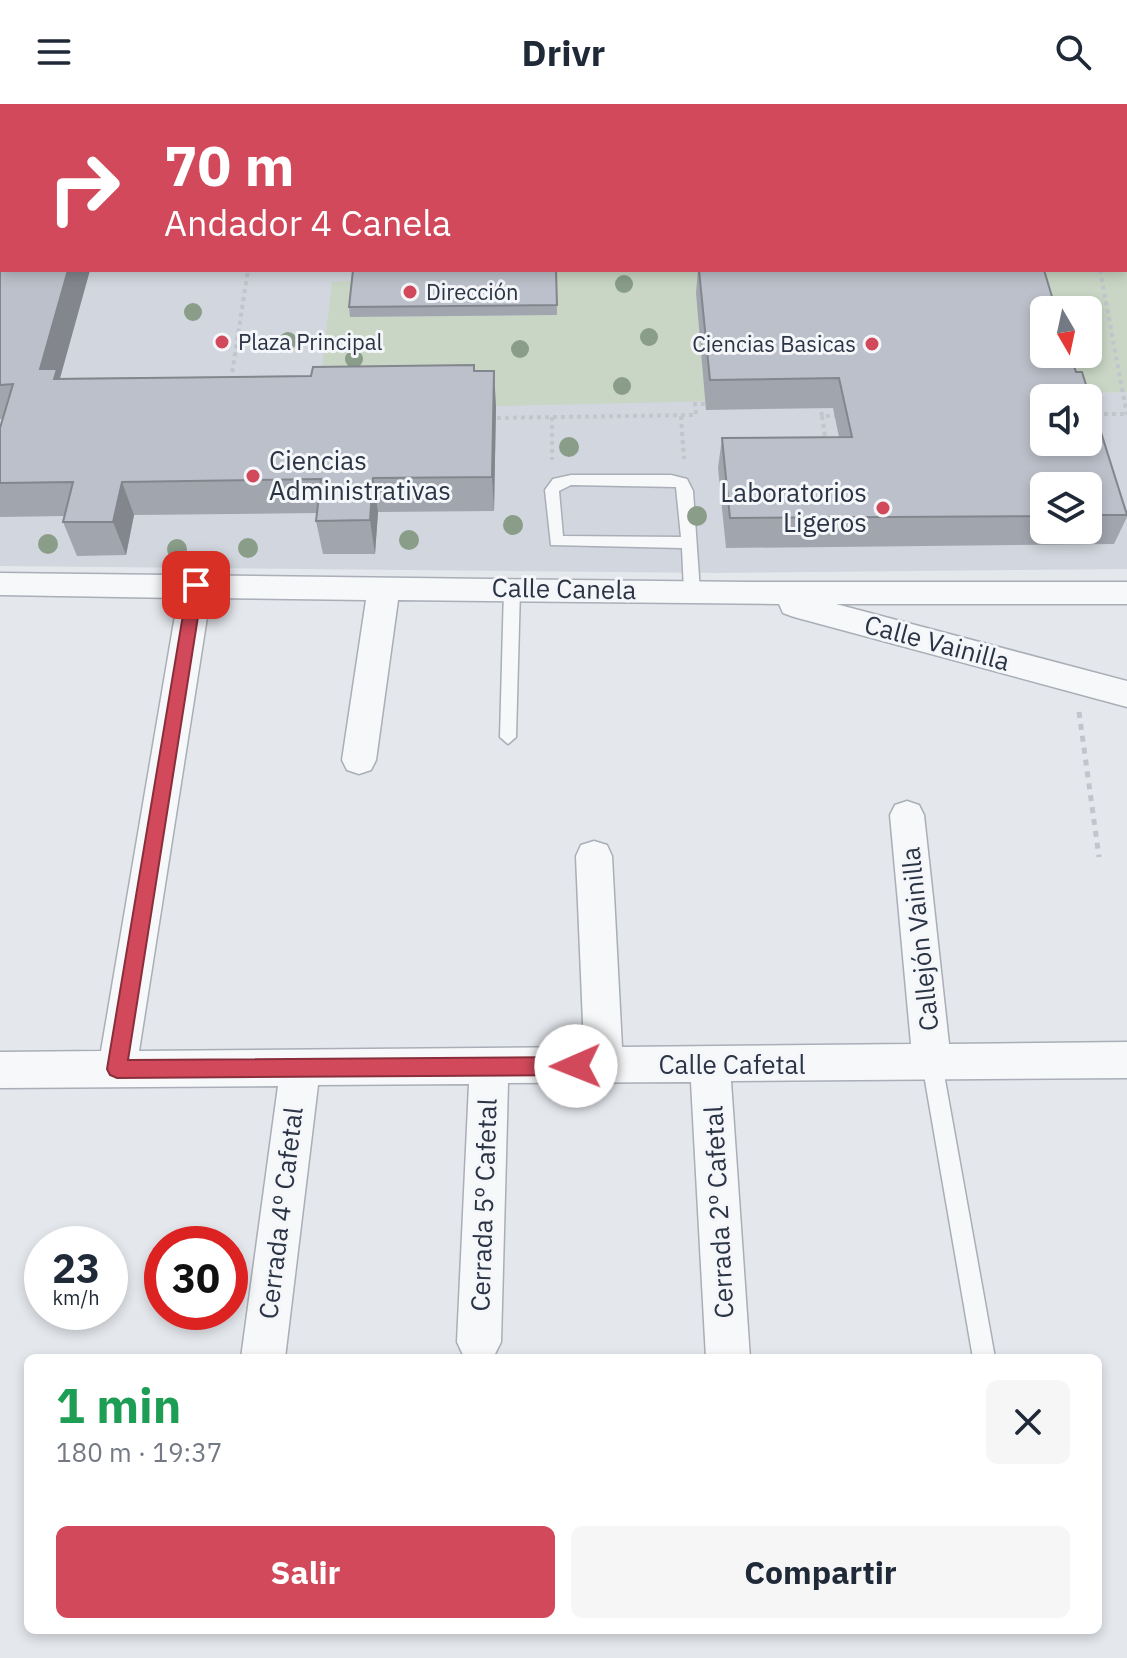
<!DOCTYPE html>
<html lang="es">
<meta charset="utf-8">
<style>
:root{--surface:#fff;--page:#f6f6f7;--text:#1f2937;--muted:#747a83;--accent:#d1495b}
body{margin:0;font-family:"IBM Plex Sans",sans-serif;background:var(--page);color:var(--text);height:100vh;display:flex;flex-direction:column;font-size:30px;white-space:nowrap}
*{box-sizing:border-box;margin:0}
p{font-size:26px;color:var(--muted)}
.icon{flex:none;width:44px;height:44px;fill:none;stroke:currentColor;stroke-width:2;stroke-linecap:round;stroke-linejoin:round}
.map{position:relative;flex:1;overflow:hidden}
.sheet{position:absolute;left:24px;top:1250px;width:1078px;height:280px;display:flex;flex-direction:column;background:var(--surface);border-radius:12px;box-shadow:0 4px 12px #0003}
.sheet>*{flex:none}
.banner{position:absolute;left:0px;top:0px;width:1128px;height:168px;box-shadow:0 4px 12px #0003;background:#d1495b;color:#fff;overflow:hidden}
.needle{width:52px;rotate:171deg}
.fabs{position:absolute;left:1030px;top:192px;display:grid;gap:16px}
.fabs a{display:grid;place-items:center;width:72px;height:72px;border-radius:12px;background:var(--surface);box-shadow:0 4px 12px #0003;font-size:40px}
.speed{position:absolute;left:24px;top:1122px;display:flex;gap:16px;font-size:40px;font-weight:700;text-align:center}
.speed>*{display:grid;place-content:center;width:104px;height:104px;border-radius:50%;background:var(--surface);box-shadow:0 4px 12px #0003;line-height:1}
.speed small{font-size:20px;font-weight:400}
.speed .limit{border:12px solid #d22;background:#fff;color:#111}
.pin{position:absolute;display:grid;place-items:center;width:68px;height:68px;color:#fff;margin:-34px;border-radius:16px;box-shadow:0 4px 12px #0006}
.me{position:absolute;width:88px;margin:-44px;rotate:269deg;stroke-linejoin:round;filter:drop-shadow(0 0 6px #0008)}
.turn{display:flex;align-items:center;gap:28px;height:168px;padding:0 32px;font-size:36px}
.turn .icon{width:104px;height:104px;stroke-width:2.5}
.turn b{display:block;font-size:56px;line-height:68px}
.round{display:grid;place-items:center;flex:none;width:84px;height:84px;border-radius:12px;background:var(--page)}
.overview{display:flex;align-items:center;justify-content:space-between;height:136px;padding:0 32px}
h1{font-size:48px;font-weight:700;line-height:60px;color:#1e9e55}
.primary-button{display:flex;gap:16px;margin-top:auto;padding:16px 32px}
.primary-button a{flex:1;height:92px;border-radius:12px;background:var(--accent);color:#fff;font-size:32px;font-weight:700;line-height:92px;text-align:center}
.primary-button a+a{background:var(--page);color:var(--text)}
header{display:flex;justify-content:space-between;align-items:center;height:104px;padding:0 32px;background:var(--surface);font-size:36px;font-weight:700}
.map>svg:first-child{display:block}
.built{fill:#d2d6de;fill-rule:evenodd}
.green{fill:#c9d6c5;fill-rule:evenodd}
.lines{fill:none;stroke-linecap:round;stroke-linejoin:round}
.lane-casing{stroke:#a9aeb7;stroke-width:3}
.street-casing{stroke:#a9aeb7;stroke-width:3}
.primary-casing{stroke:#a3abb8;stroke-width:3}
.path-far1{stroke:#c2c5cb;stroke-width:4;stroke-dasharray:4 4;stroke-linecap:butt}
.path{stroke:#c2c5cb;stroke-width:5;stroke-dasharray:6 6;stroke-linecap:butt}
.lane{fill:#f7f8fa;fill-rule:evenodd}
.street{fill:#f7f8fa;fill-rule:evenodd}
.primary{fill:#fff;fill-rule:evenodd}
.tree{fill:#899d89}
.wall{fill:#a1a5ae;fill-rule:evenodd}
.shaded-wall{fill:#83868d}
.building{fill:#bbc0ca;stroke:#83868d;stroke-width:2;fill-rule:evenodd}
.route{fill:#d1495b;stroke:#882f3b;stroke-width:2}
.poi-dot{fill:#d1495b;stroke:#f4f6f9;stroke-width:3}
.labels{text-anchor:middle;stroke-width:6;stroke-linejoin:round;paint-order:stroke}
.far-poi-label{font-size:22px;fill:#2b3445;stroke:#f4f6f9;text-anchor:start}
.poi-label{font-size:26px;fill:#2b3445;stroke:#f4f6f9;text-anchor:start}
.street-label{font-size:26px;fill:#2b3445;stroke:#f4f6f9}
</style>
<header><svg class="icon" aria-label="menu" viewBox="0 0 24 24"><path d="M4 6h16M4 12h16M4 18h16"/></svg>Drivr<svg class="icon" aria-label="search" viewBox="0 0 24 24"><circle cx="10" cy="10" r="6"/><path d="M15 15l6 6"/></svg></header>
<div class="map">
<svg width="1127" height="1554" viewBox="0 0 1127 1554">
<rect width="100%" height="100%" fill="#e4e7ec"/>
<!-- built -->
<path class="built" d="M0 0 361 2H2V166H1126L1127 158V465L717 469 0 462ZM1044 206H1088V250H1044ZM1044 294H1088V338H1044ZM1044 382H1088V426H1044Z"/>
<!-- green -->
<path class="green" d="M1127 158V288L317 306 332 178 354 177 351 213 556 211 555 166H1126ZM1044 206H1088V250H1050L795 283Z"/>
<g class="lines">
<defs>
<path id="lane" d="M492 0H509L511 2H494Z
M1127 13V21L1126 22V14Z
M1126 27 1127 28V37L1126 36Z
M1126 52H1127V60H1126Z
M1126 125H1127V133H1126Z
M571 371H671L687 375 693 387 700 487 698 491H686L684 487 682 444 551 441 545 386 553 375ZM571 381 676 383 681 433 563 432 559 387Z
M512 479 520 485 516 633 508 640 500 633 504 485Z
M932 950 939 953 942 959 995 1254H973L922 959 925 953Z"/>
<path id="street" d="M662 0H686V2H662Z
M794 0H818L819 2H795Z
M936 0H960V2H936Z
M0 469 746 478H1127V500H836L1127 577V603L794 513 783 509 779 500 398 496 376 656 371 666 359 670 347 666 342 656 366 496 210 494 139 947 584 943 576 752 581 741 594 737 607 741 612 752 622 943 911 940 890 711 895 701 907 697 919 701 924 711 949 940 1127 938V974L731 977 750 1254H706L691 978 508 979 501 1238 493 1254 464 1253 457 1238 469 980 318 981 285 1254H241L278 982 0 984V948L101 947 178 494 0 491Z"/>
<path id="primary" d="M409 0H444L445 2H410Z
M547 0H582L583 2H548Z
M1126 105H1127V123H1126Z
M1126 137H1127V155H1126Z"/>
</defs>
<!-- lane casing -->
<use href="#lane" class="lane-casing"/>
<!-- street casing -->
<use href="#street" class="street-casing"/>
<!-- primary casing -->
<use href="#primary" class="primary-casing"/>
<!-- path-far1 -->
<path class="path-far1" d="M1100 166 1127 311
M231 276 248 166
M820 300 822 312H839
M1088 310H1127
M681 312 684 355
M822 312 826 339
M552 313V356
M489 314 696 311 695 300H711"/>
<!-- path -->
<path class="path" d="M1079 608 1099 753"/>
<!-- lane -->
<use href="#lane" class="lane"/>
<!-- street -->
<use href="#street" class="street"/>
<!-- primary -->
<use href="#primary" class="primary"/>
</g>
<!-- trees -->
<g class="tree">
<circle cx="624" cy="180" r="9"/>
<circle cx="193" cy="208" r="9"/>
<circle cx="649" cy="233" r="9"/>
<circle cx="288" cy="237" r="9"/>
<circle cx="520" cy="245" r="9"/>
<circle cx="354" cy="255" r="9"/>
<circle cx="622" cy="282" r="9"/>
<circle cx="569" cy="343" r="10"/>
<circle cx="697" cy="412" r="10"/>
<circle cx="513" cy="421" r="10"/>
<circle cx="409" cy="436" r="10"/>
<circle cx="48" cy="440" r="10"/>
<circle cx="248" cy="444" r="10"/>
<circle cx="177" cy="445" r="10"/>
</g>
<!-- wall -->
<path class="wall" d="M990 0H1094L1095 2H991Z
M0 31 2 166H90L60 274 311 272 474 267 496 302 494 407 378 408 375 450H323L316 417 317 409 134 411 126 451 77 452 63 418 65 412 0 413V324L3 315H0Z
M556 166 557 211 350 213 349 203Z
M698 166H1044L1076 268 1127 408V413L1114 440 726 444 718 364 722 334 839 333 833 304 706 306 696 189ZM1044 382H1088V426H1044Z"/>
<!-- shaded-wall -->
<path class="shaded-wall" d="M68 166H90L60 274 69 299 40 265Z
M494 267 496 302 494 407 492 373Z
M373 374 378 408 375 450 370 416Z
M122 378 134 411 126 451 113 418Z"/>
<!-- building -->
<path class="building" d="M884 0H942L943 2H831Z
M1010 0H1094L1095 2H1011Z
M0 31H2V166H68L40 265H57L54 275 311 272 313 263 474 261V267H494L492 373 373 374 370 416 316 417 321 375 122 378 113 418H63L73 378 0 379V324L13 280 0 281Z
M353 166H556L557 201 349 203Z
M699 166H1044L1056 206H1044V250H1070L1076 268H1082L1127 411H1088V382H1044V412L730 414 722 334 852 333 839 274 710 276ZM1044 294H1088V338H1044Z"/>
<!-- route -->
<path class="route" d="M196 475 203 481 128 956 576 953 583 956 585 962 583 969 576 971 117 974 110 971 107 965 188 481Z"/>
<!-- markers -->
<g class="poi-dot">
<circle cx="410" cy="188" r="8"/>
<circle cx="222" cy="238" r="8"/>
<circle cx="872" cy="240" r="8"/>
<circle cx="253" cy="372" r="8"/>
<circle cx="883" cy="404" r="8"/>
</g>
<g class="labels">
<!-- far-poi labels -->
<g class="far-poi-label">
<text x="426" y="196">Dirección</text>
<text x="238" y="246">Plaza Principal</text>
<text x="856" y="248" text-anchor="end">Ciencias Basicas</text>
</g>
<!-- poi labels -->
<g class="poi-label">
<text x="269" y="366">Ciencias<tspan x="269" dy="30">Administrativas</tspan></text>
<text x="867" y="398" text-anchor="end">Laboratorios<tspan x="867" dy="30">Ligeros</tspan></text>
</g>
<!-- street labels -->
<g class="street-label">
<text transform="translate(564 485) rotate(1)" y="9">Calle Canela</text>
<text transform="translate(937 539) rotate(15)" y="9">Calle Vainilla</text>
<text transform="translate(920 835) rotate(-96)" y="9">Callejón Vainilla</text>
<text x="732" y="970">Calle Cafetal</text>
<text transform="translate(484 1101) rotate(-88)" y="9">Cerrada 5º Cafetal</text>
<text transform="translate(719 1108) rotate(-93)" y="9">Cerrada 2º Cafetal</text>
<text transform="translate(281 1109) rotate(-83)" y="9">Cerrada 4º Cafetal</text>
</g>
</g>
</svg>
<div class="fabs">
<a><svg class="needle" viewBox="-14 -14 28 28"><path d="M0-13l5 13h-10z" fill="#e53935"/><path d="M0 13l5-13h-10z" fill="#747a83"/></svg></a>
<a><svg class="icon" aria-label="sound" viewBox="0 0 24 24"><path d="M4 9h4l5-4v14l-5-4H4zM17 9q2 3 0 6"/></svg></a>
<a><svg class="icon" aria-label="layers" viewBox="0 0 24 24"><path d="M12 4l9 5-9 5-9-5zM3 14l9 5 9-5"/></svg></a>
</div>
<div class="speed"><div>23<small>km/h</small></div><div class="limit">30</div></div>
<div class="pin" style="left:196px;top:481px;background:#d93025"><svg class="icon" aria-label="arrive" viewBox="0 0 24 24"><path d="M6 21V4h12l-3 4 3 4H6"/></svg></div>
<svg class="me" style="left:576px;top:962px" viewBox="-20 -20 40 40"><circle r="19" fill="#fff"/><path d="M0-13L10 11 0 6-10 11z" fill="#d1495b"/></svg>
<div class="banner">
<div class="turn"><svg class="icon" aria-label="right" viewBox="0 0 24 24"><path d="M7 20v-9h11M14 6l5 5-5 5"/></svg><div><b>70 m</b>Andador 4 Canela</div></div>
</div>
<section class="sheet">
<div class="overview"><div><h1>1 min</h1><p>180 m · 19:37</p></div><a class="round"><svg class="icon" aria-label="close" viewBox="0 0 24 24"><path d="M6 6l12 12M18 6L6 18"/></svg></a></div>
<div class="primary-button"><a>Salir</a><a>Compartir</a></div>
</section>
</div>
